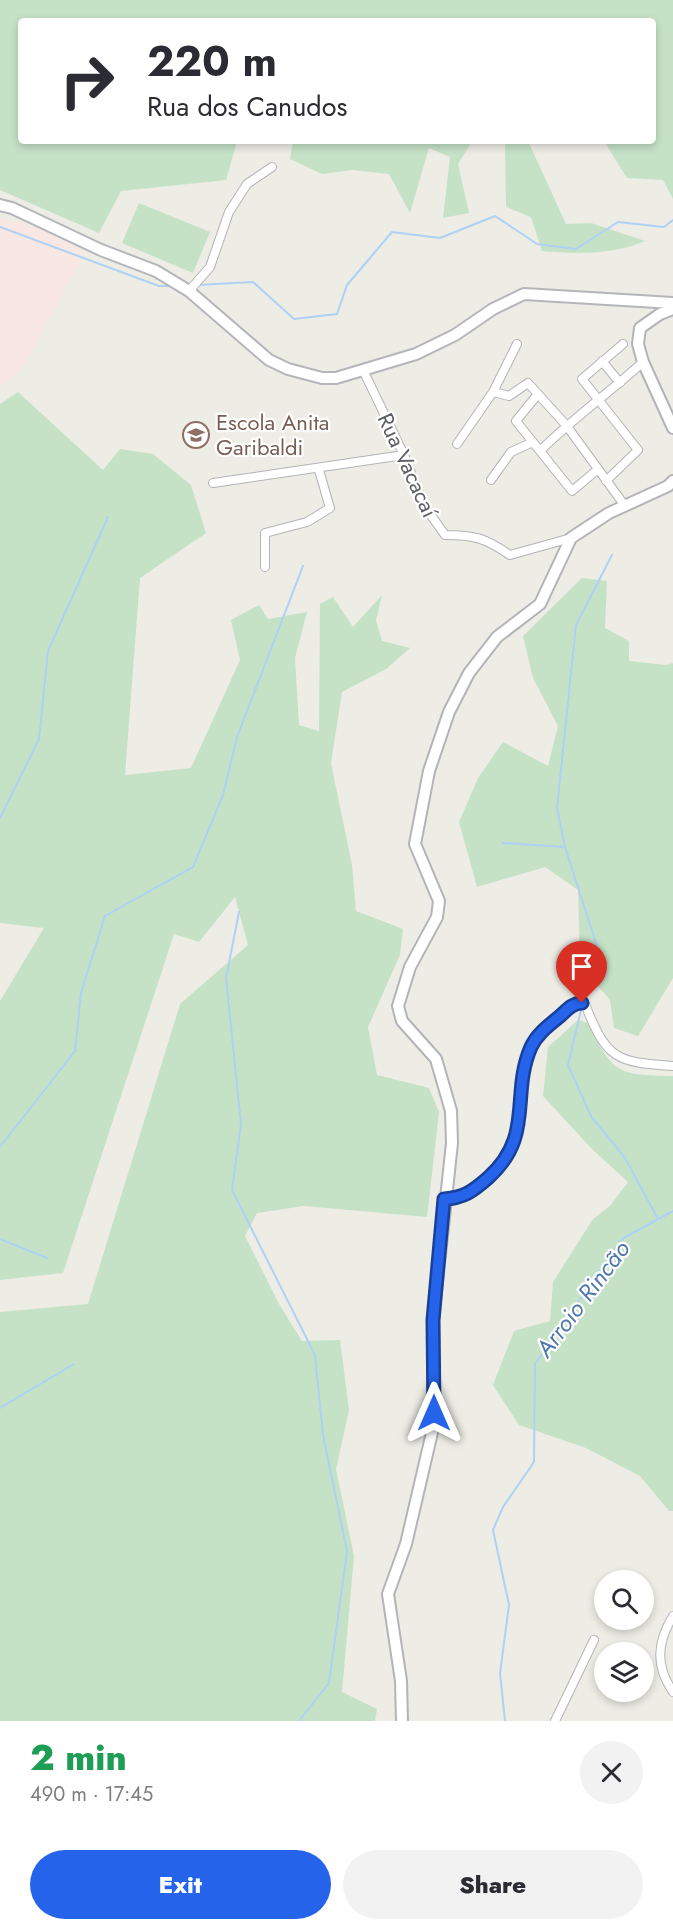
<!DOCTYPE html>
<meta charset="utf-8">
<style>
:root{--surface:#fff;--page:#f2f2f3;--text:#2b2b33;--muted:#7c7c81;--accent:#2563eb}
body{margin:0;font-family:Jost,sans-serif;background:var(--page);color:var(--text);height:100vh;display:flex;flex-direction:column;font-size:22px;white-space:nowrap}
*{box-sizing:border-box;margin:0}
p{font-size:20px;color:var(--muted)}
.icon{flex:none;width:33px;height:33px;fill:none;stroke:currentColor;stroke-width:2;stroke-linecap:round;stroke-linejoin:round}
.map{position:relative;height:1721px;overflow:hidden}
.sheet{display:flex;flex-direction:column;background:var(--surface);flex:1}
.sheet>*{flex:none}
.top-card{position:absolute;left:18px;top:18px;width:638px;height:126px;border-radius:6px;box-shadow:0 3px 9px #0003;background:#fff;color:var(--text);overflow:hidden}
.buttons{position:absolute;left:594px;top:1570px;display:grid;gap:12px}
.buttons a{display:grid;place-items:center;width:60px;height:60px;border-radius:50%;background:var(--surface);box-shadow:0 3px 9px #0003;font-size:30px}
.pin{position:absolute;display:grid;place-items:center;width:51px;height:51px;color:#fff;margin:-62px -26px;border-radius:50% 50% 50% 0;rotate:-45deg;box-shadow:0 0 6px #0007}
.pin .icon{rotate:45deg}
.me{position:absolute;width:66px;margin:-33px;rotate:0deg;stroke-linejoin:round;filter:drop-shadow(0 0 4px #0008)}
.turn{display:flex;align-items:center;gap:21px;height:126px;padding:0 30px;font-size:27px}
.turn .icon{width:78px;height:78px;stroke-width:2.5}
.turn b{display:block;font-size:42px;line-height:51px}
.round{display:grid;place-items:center;flex:none;width:63px;height:63px;border-radius:32px;background:var(--page)}
.summary{display:flex;align-items:center;justify-content:space-between;height:102px;padding:0 30px}
h1{font-size:36px;font-weight:800;line-height:45px;color:#1e9e55}
.action{display:flex;gap:12px;margin-top:auto;padding:12px 30px}
.action a{flex:1;height:69px;border-radius:36px;background:var(--accent);color:#fff;font-size:24px;font-weight:800;line-height:69px;text-align:center}
.action a+a{background:var(--page);color:var(--text)}
.map>svg:first-child{display:block}
.medical{fill:#f8e7e3}
.green{fill:#c5e2c7}
.lines{fill:none;stroke-linecap:round;stroke-linejoin:round}
.stream{stroke:#aed1f5;stroke-width:2}
.minor-casing{stroke:#b2b4b8;stroke-width:10}
.tertiary-casing{stroke:#b2b4b8;stroke-width:14}
.secondary-casing{stroke:#b4b6bb;stroke-width:14}
.minor{stroke:#fff;stroke-width:8}
.tertiary{stroke:#fff;stroke-width:10}
.secondary{stroke:#fff;stroke-width:10}
.route-casing{stroke:#184099;stroke-width:15}
.route{stroke:#2563eb;stroke-width:10}
.labels{text-anchor:middle;stroke-width:4.5;stroke-linejoin:round;paint-order:stroke}
.education-label{font-size:22px;fill:#785e54;stroke:#fff;text-anchor:start}
.street-label{font-size:22px;fill:#5d5f64;stroke:#fff}
.water-label{font-size:24px;font-style:italic;fill:#5078ad;stroke:#fff}
</style>
<div class="map">
<svg width="673" height="1721" viewBox="0 0 673 1721">
<rect width="100%" height="100%" fill="#edece5"/>
<!-- medical -->
<path class="medical" d="M0 217 39 228 85 252 23 368 0 386Z"/>
<!-- green -->
<path class="green" d="M0 0H673V199L663 180 627 178 604 141H652V21H21V141H237L226 180 121 191 99 233 0 190Z
M293 141H468L470 145 458 164 469 213 443 218 450 157 429 148 410 213 389 174 352 170 322 174 290 159Z
M505 141H528L566 224 591 223 645 241C613 255 576 254 542 251L531 217 506 207Z
M139 203 210 232 193 273 122 243Z
M18 392 103 470 120 449 153 454 191 485 206 533 140 578 125 775 191 768 240 660 231 620 259 605 268 619 307 612 295 658 299 725 319 731 320 604 333 597 353 627 382 595 376 620 382 641 410 648 386 669 342 692 331 763 352 865 356 911 403 929 400 955 368 1027 377 1075 429 1088 439 1112 427 1217 304 1206 257 1213 245 1236 279 1304 302 1341 340 1340 349 1410 336 1469 354 1556 342 1692 377 1709 375 1721H0V1312L88 1304 180 1004 248 945 235 897 199 942 174 934 63 1273 0 1280V1001L44 928 0 923V404Z
M582 578 607 581 605 628 629 641V661L666 665 673 663V978L638 1036 614 1028 610 1000 580 965 578 890 545 867 477 887 459 822 478 778 503 742 548 766 558 726 533 678 523 636Z
M578 1020 588 1023C613 1074 617 1075 673 1076V1511H669L640 1476 586 1448 519 1425 493 1385 514 1331 550 1321 553 1282 593 1219 610 1206 628 1182 592 1149 543 1096 548 1047Z"/>
<g class="lines">
<!-- stream -->
<path class="stream" d="M0 227 159 286H173
M197 285 253 282 294 319 337 314 347 285 392 232 440 238 495 216 537 244 576 249 618 222 664 227 673 220
M0 818 39 739 48 651 108 517
M503 843 565 847
M239 912 226 978 241 1124 232 1190 315 1355 323 1435 347 1551 329 1683 299 1721
M584 1001 597 946 565 847 557 808 576 625 612 555
M582 1006 568 1065 591 1116 625 1158 658 1219
M0 1147 75 1051 81 993 105 916 193 867 223 795 237 737 303 566
M0 1239 47 1258
M0 1408 74 1364
M505 1721 500 1673 509 1605 493 1530 503 1507 534 1462 535 1364 622 1239 673 1211"/>
<defs>
<path id="minor" d="M189 291 210 267 229 212 247 184 272 167
M602 361 620 383
M363 370 404 455 423 504 445 535C475 535 485 538 510 555L571 538
M493 392 509 396 528 383 566 425 625 506
M538 394 516 421 572 491 597 470
M457 444 493 392 517 344
M540 451C572 419 609 393 643 362
M491 480 511 452 533 442
M606 481 638 450 582 379 623 344
M213 483 404 455
M265 567V533L307 522 330 508 319 470
M444 1199C464 1198 473 1191 488 1178 535 1136 510 1095 531 1047 537 1032 551 1024 562 1014 569 1007 575 1000 585 1004 607 1060 616 1062 673 1066
M673 1616C657 1642 655 1666 673 1692
M555 1721 594 1640"/>
<path id="tertiary" d="M673 309 660 314 640 328 638 344 643 362 673 428
M402 1721 401 1681 388 1594 406 1544 434 1424 433 1320 452 1143 451 1111 436 1059 402 1021 398 1006 410 967 437 917 439 901 415 844 429 771 449 712 469 673 497 637 540 604 571 538 609 513 668 486 673 481"/>
<path id="secondary" d="M0 205 12 208 101 250 156 271 189 291 269 360 288 369 322 378H336L416 354 455 335 493 309 524 294 673 303"/>
</defs>
<!-- minor casing -->
<use href="#minor" class="minor-casing"/>
<!-- tertiary casing -->
<use href="#tertiary" class="tertiary-casing"/>
<!-- secondary casing -->
<use href="#secondary" class="secondary-casing"/>
<!-- minor -->
<use href="#minor" class="minor"/>
<!-- tertiary -->
<use href="#tertiary" class="tertiary"/>
<!-- secondary -->
<use href="#secondary" class="secondary"/>
</g>
<g class="lines">
<defs>
<path id="route" d="M434 1413 433 1320 444 1199C464 1198 473 1191 488 1178 535 1136 510 1095 531 1047 537 1034 548 1026 559 1017 566 1011 572 1003 582 1003"/>
</defs>
<!-- route casing -->
<use href="#route" class="route-casing"/>
<!-- route -->
<use href="#route" class="route"/>
</g>
<!-- icons -->
<defs>
<symbol id="school-ring" viewBox="-11 -11 22 22"><circle r="9.5" fill="#fff" stroke="#8d6e63" stroke-width="1.5"/><path d="M0-5L7-2L0 1L-7-2ZM-4 1L0 2.5L4 1V4Q0 6-4 4Z" fill="#8d6e63"/></symbol>
</defs>
<g fill-rule="evenodd">
<use href="#school-ring" x="181" y="420" width="30" height="30"/>
</g>
<g class="labels">
<!-- education labels -->
<g class="education-label">
<text x="216" y="430">Escola Anita<tspan x="216" dy="25">Garibaldi</tspan></text>
</g>
<!-- street labels -->
<g class="street-label">
<text transform="translate(408 465) rotate(65)" y="8">Rua Vacacaí</text>
</g>
<!-- water labels -->
<g class="water-label">
<text transform="translate(583 1299) rotate(-53)" y="8">Arroio Rincão</text>
</g>
</g>
</svg>
<div class="buttons">
<a><svg class="icon" aria-label="search" viewBox="0 0 24 24"><circle cx="10" cy="10" r="6"/><path d="M15 15l6 6"/></svg></a>
<a><svg class="icon" aria-label="layers" viewBox="0 0 24 24"><path d="M12 4l9 5-9 5-9-5zM3 14l9 5 9-5"/></svg></a>
</div>
<div class="pin" style="left:582px;top:1003px;background:#d93025"><svg class="icon" aria-label="arrive" viewBox="0 0 24 24"><path d="M6 21V4h12l-3 4 3 4H6"/></svg></div>
<svg class="me" style="left:434px;top:1413px" viewBox="-20 -20 40 40"><path d="M0-17L14 15 0 8-14 15z" fill="#2563eb" stroke="#fff" stroke-width="4"/></svg>
<div class="top-card">
<div class="turn"><svg class="icon" aria-label="right" viewBox="0 0 24 24"><path d="M7 20v-9h11M14 6l5 5-5 5"/></svg><div><b>220 m</b>Rua dos Canudos</div></div>
</div>
</div>
<section class="sheet">
<div class="summary"><div><h1>2 min</h1><p>490 m · 17:45</p></div><a class="round"><svg class="icon" aria-label="close" viewBox="0 0 24 24"><path d="M6 6l12 12M18 6L6 18"/></svg></a></div>
<div class="action"><a>Exit</a><a>Share</a></div>
</section>
